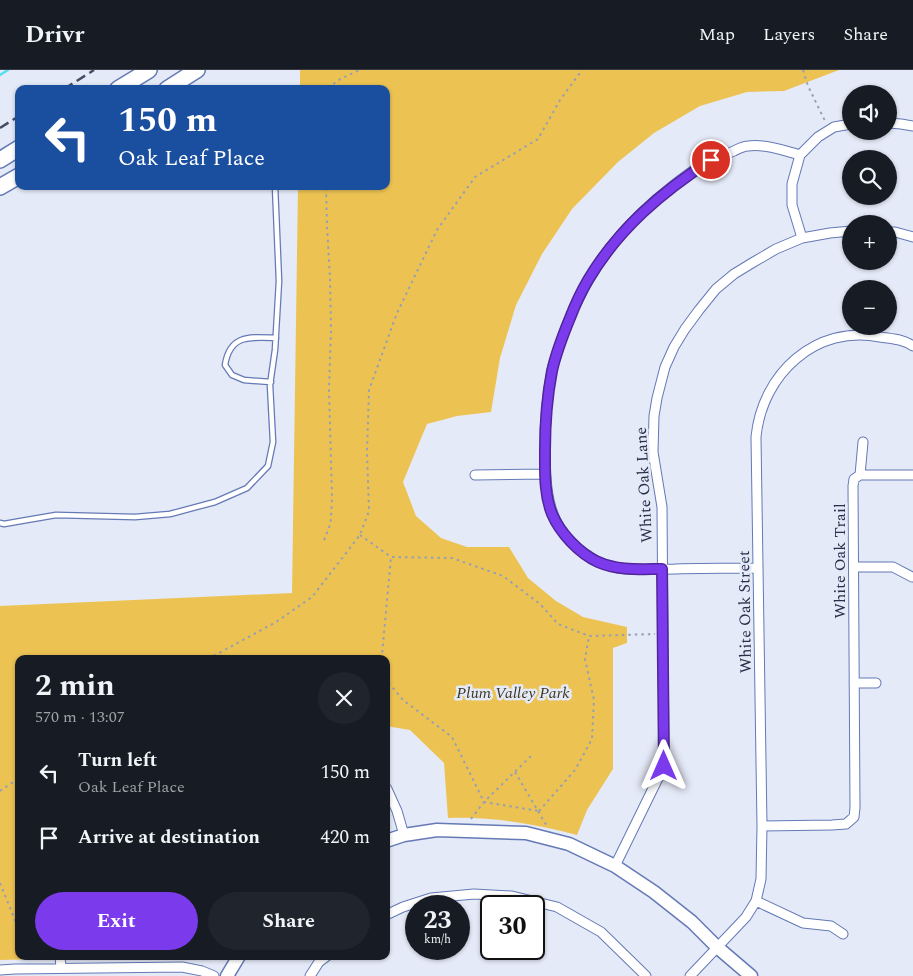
<!DOCTYPE html>
<meta charset="utf-8">
<style>
:root{--surface:#171b24;--page:#20242c;--text:#f1f3f6;--muted:#9ea1a6;--line:#363941;--accent:#7c3aed}
body{margin:0;font-family:Spectral,serif;background:var(--page);color:var(--text);height:100vh;display:flex;flex-direction:column;font-size:19px;white-space:nowrap}
*{box-sizing:border-box;margin:0}
p{font-size:16px;color:var(--muted)}
.icon{flex:none;width:28px;height:28px;fill:none;stroke:currentColor;stroke-width:2;stroke-linecap:round;stroke-linejoin:round}
.map{position:relative;flex:1;overflow:hidden}
.drawer{position:absolute;left:15px;top:585px;width:375px;height:305px;display:flex;flex-direction:column;background:var(--surface);border-radius:10px;box-shadow:0 1px 4px #0004}
.drawer>*{flex:none}
.top-card{position:absolute;left:15px;top:15px;width:375px;height:105px;border-radius:10px;box-shadow:0 1px 4px #0004;background:#1a4fa0;color:#fff;overflow:hidden}
.tools{position:absolute;left:842px;top:15px;display:grid;gap:10px}
.tools a{display:grid;place-items:center;width:55px;height:55px;border-radius:50%;background:var(--surface);box-shadow:0 1px 4px #0004;font-size:25px}
.speed{position:absolute;left:405px;top:825px;display:flex;gap:10px;font-size:25px;font-weight:700;text-align:center}
.speed>*{display:grid;place-content:center;width:65px;height:65px;border-radius:50%;background:var(--surface);box-shadow:0 1px 4px #0004;line-height:1}
.speed small{font-size:12px;font-weight:400}
.speed .limit{border:2px solid #111;border-radius:8px;background:#fff;color:#111}
.pin{position:absolute;display:grid;place-items:center;width:42px;height:42px;color:#fff;margin:-21px;border:2px solid #fff;border-radius:50%;box-shadow:0 1px 5px #0007}
.me{position:absolute;width:55px;margin:-28px;rotate:0deg;stroke-linejoin:round;filter:drop-shadow(0 0 4px #0008)}
.turn{display:flex;align-items:center;gap:18px;height:105px;padding:0 20px;font-size:22px}
.turn .icon{width:65px;height:65px;stroke-width:2.5}
.turn b{display:block;font-size:35px;line-height:42px}
.round{display:grid;place-items:center;flex:none;width:52px;height:52px;border-radius:26px;background:var(--page)}
.summary{display:flex;align-items:center;justify-content:space-between;height:85px;padding:0 20px}
h1{font-size:30px;font-weight:700;line-height:38px}
.primary-button{display:flex;gap:10px;margin-top:auto;padding:10px 20px}
.primary-button a{flex:1;height:58px;border-radius:30px;background:var(--accent);color:#fff;font-size:20px;font-weight:700;line-height:58px;text-align:center}
.primary-button a+a{background:var(--page);color:var(--text)}
ul{padding:0;list-style:none}
li{display:flex;align-items:center;gap:15px;height:65px;padding:0 20px}
li div{flex:1}
li b{display:block;font-size:19px}
li em{font-style:normal}
header{display:flex;align-items:center;gap:30px;box-sizing:border-box;height:70px;padding:0 25px;background:var(--surface);border-bottom:1px solid var(--line)}
header strong{font-size:24px}
nav{display:flex;gap:28px;margin-inline-start:auto;font-size:18px}
.map>svg:first-child{display:block}
.green{fill:#ecc353}
.lines{fill:none;stroke-linecap:round;stroke-linejoin:round}
.stream{stroke:#54dff3;stroke-width:2.5}
.lane-casing{stroke:#6479b5;stroke-width:7}
.street-casing{stroke:#6479b5;stroke-width:11}
.secondary-casing{stroke:#6479b5;stroke-width:15}
.highway-casing{stroke:#6479b5;stroke-width:18}
.path{stroke:#989fb2;stroke-width:2;stroke-dasharray:2.5 4;stroke-linecap:butt}
.lane{stroke:#fff;stroke-width:4.5}
.street{stroke:#fff;stroke-width:9}
.secondary{stroke:#fff;stroke-width:12}
.highway{stroke:#fff;stroke-width:15}
.rail{stroke:#444d65;stroke-width:2.5;stroke-dasharray:10 5;stroke-linecap:butt}
.route-casing{stroke:#51269a;stroke-width:12}
.route{stroke:#7c3aed;stroke-width:9}
.labels{text-anchor:middle;stroke-width:5;stroke-linejoin:round;paint-order:stroke}
.street-label{font-size:16px;fill:#27304a;stroke:#e5eaf8}
.park-label{font-size:16px;font-style:italic;fill:#3f3721;stroke:#e5eaf8}
</style>
<header>
<strong>Drivr</strong>
<nav><a>Map</a><a>Layers</a><a>Share</a></nav>
</header>
<div class="map">
<svg width="913" height="906" viewBox="0 0 913 906">
<rect width="100%" height="100%" fill="#e5eaf8"/>
<!-- green -->
<path class="green" d="M300 0H839L784 21 747 22 700 36 654 63 618 92 572 139 542 184 516 235 500 288 491 342 457 346 427 354 403 412 416 446 441 468 467 477H509L528 508 556 531 583 547 627 557V573L613 578V699L587 740 577 765C536 754 491 746 448 748L444 693 410 660 386 656V589H19V886H47L45 889 0 890V536L292 523 298 116H386V19H300Z"/>
<g class="lines">
<!-- stream -->
<path class="stream" d="M0 5 8 0"/>
<defs>
<path id="lane" d="M271 312 244 310 232 305 225 295C230 264 250 267 276 268
M0 453 4 454 21 451 56 445 135 447 170 444 215 432 247 418 268 396 273 372 270 315 275 280 279 211 275 116"/>
<path id="street" d="M889 53 901 54 913 56
M889 162H895L913 167
M802 168 792 135V114L800 85 818 67 834 57 851 54
M475 405 545 404
M860 405H913
M860 405 863 372
M854 497H893L912 507
M758 498C730 498 703 498 675 499 650 499 620 503 597 491 592 489 588 485 584 483 547 457 545 420 545 379 545 352 547 325 552 300 556 285 561 271 566 257 590 196 624 153 675 114 687 105 699 95 713 89 720 86 727 84 734 81 738 79 743 76 748 76 766 74 783 80 800 85
M854 613H876
M386 718 387 719 397 741 404 765
M762 756 832 755 846 754 854 747 855 738 853 416 854 409 860 405
M615 796 664 696 662 437 653 382 654 346 657 328 665 297 674 277 685 259 699 240 716 219 734 204 752 193 776 179 802 168 830 163 851 161
M756 831 803 853 831 856 843 864
M386 845 403 837 431 828 474 824 512 826 557 837 601 862 646 906
M60 886 61 898
M0 900 15 899 182 897 202 901 214 906
M310 906 319 892 327 886
M690 906 746 847 756 831 761 809 762 756 756 367C762 304 816 254 880 267 892 269 903 269 913 276"/>
<path id="secondary" d="M386 771 404 765 437 760 526 763 569 774 615 796 654 822 692 852 717 877 751 906
M227 906 239 886"/>
<path id="highway" d="M118 19 149 0
M167 19 197 0
M0 90 19 78
M0 117 19 106"/>
</defs>
<!-- lane casing -->
<use href="#lane" class="lane-casing"/>
<!-- street casing -->
<use href="#street" class="street-casing"/>
<!-- secondary casing -->
<use href="#secondary" class="secondary-casing"/>
<!-- highway casing -->
<use href="#highway" class="highway-casing"/>
<!-- path -->
<path class="path" d="M803 0 808 16 826 53
M329 19C336 9 348 6 359 0
M360 465 391 487 452 488 503 506 540 534 558 554 589 566 655 564
M324 470 329 458 331 449 332 427 329 319 331 260 330 208 327 156 326 116
M208 589 276 552 312 527 360 465 369 441 367 382 369 320 397 243 437 160 475 107 538 69 560 30 582 0
M382 589V585L391 487
M386 607 387 611 403 630 452 667 484 732 539 741
M515 702 548 758
M0 721 19 708
M539 741 575 700 592 669 594 630 585 589 589 566
M471 749 484 732 533 684
M0 813 19 860"/>
<!-- lane -->
<use href="#lane" class="lane"/>
<!-- street -->
<use href="#street" class="street"/>
<!-- secondary -->
<use href="#secondary" class="secondary"/>
<!-- highway -->
<use href="#highway" class="highway"/>
<!-- rail -->
<path class="rail" d="M64 19 94 0
M0 58 19 46"/>
</g>
<g class="lines">
<defs>
<path id="route" d="M664 696 662 499C640 499 619 501 598 492 580 484 560 463 552 444 544 424 545 402 545 380 545 354 547 327 552 301 556 283 563 265 570 248 575 235 581 222 588 210 619 158 662 122 711 90"/>
</defs>
<!-- route casing -->
<use href="#route" class="route-casing"/>
<!-- route -->
<use href="#route" class="route"/>
</g>
<g class="labels">
<!-- street labels -->
<g class="street-label">
<text transform="translate(643 415) rotate(-93)" y="6">White Oak Lane</text>
<text transform="translate(839 491) rotate(-90)" y="6">White Oak Trail</text>
<text transform="translate(744 542) rotate(-91)" y="6">White Oak Street</text>
</g>
<!-- park labels -->
<g class="park-label">
<text x="513" y="628">Plum Valley Park</text>
</g>
</g>
</svg>
<div class="tools">
<a><svg class="icon" aria-label="sound" viewBox="0 0 24 24"><path d="M4 9h4l5-4v14l-5-4H4zM17 9q2 3 0 6"/></svg></a>
<a><svg class="icon" aria-label="search" viewBox="0 0 24 24"><circle cx="10" cy="10" r="6"/><path d="M15 15l6 6"/></svg></a>
<a>+</a>
<a>−</a>
</div>
<div class="speed"><div>23<small>km/h</small></div><div class="limit">30</div></div>
<div class="pin" style="left:711px;top:90px;background:#d93025"><svg class="icon" aria-label="arrive" viewBox="0 0 24 24"><path d="M6 21V4h12l-3 4 3 4H6"/></svg></div>
<svg class="me" style="left:664px;top:696px" viewBox="-20 -20 40 40"><path d="M0-17L14 15 0 8-14 15z" fill="#7c3aed" stroke="#fff" stroke-width="4"/></svg>
<div class="top-card">
<div class="turn"><svg class="icon" aria-label="left" viewBox="0 0 24 24"><path d="M17 20v-9H6M10 6l-5 5 5 5"/></svg><div><b>150 m</b>Oak Leaf Place</div></div>
</div>
<section class="drawer">
<div class="summary"><div><h1>2 min</h1><p>570 m · 13:07</p></div><a class="round"><svg class="icon" aria-label="close" viewBox="0 0 24 24"><path d="M6 6l12 12M18 6L6 18"/></svg></a></div>
<ul>
<li><svg class="icon" aria-label="left" viewBox="0 0 24 24"><path d="M17 20v-9H6M10 6l-5 5 5 5"/></svg><div><b>Turn left</b><p>Oak Leaf Place</p></div><em>150 m</em></li>
<li><svg class="icon" aria-label="arrive" viewBox="0 0 24 24"><path d="M6 21V4h12l-3 4 3 4H6"/></svg><div><b>Arrive at destination</b></div><em>420 m</em></li>
</ul>
<div class="primary-button"><a>Exit</a><a>Share</a></div>
</section>
</div>
